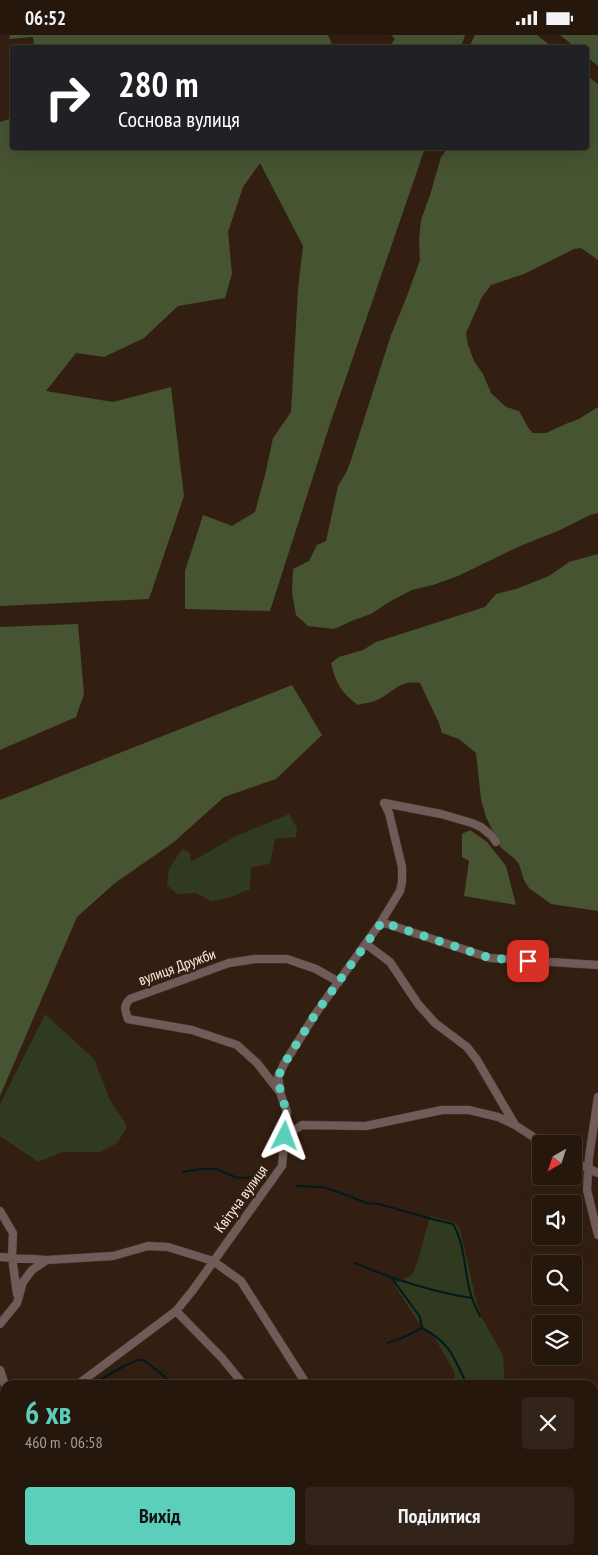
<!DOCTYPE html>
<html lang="uk">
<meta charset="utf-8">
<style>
:root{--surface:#26170d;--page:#32241b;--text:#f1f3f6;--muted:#a49f9d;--line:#42362e;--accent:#5bcebc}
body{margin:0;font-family:"PT Sans Narrow",sans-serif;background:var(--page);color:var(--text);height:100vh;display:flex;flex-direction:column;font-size:19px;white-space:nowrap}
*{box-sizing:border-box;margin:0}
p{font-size:16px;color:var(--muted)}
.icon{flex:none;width:28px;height:28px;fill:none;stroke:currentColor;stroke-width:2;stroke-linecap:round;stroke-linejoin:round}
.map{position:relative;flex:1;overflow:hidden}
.sheet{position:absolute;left:0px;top:1345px;width:599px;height:175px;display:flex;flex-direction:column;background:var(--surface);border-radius:15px 15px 0 0;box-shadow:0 5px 20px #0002,0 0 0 1px var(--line)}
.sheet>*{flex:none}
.top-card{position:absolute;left:10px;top:10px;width:579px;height:105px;border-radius:5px;box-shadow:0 5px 20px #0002,0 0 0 1px var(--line);background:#202124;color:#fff;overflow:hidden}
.needle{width:32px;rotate:219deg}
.tools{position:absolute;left:532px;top:1100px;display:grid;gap:10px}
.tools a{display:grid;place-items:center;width:50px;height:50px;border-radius:5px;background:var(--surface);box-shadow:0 5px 20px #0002,0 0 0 1px var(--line);font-size:25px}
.pin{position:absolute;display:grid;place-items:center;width:42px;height:42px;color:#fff;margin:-21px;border-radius:10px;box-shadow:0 2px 8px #0006}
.me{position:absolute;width:55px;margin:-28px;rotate:3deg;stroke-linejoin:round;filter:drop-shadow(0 0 4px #0008)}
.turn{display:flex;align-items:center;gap:18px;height:105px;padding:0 25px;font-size:22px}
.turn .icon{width:65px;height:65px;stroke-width:2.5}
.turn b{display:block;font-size:35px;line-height:42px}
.round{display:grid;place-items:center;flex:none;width:52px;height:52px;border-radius:5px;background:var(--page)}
.summary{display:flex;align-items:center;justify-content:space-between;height:85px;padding:0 25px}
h1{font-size:30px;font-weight:700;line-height:38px;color:var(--accent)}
.cta{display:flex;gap:10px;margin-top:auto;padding:10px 25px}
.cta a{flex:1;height:58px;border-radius:5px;background:var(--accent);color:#111;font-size:20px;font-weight:700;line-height:58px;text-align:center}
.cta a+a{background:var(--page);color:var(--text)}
.status{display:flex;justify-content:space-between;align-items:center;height:35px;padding:0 25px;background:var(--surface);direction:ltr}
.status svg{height:14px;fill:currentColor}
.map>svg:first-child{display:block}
.built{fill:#412714}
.green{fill:#2f3a1e}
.forest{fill:#465432}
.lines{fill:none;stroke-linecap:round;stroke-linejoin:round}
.stream{stroke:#021920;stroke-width:2}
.minor-casing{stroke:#4f3c2e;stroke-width:9}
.minor{stroke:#6f5c58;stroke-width:8}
.route{stroke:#5bcebc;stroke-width:9;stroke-dasharray:0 16.2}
.labels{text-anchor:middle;stroke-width:5;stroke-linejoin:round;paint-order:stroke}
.street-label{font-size:15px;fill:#fbece3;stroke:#331f11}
</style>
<div class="status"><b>06:52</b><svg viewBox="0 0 49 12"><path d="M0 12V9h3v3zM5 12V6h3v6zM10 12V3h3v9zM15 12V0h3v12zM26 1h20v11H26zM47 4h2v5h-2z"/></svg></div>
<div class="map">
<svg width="598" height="1520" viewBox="0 0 598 1520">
<rect width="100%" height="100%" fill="#331f11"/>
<!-- built -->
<path class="built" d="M20 1515H152V1520H13Z"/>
<!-- green -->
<path class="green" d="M289 779 297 793 296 802 275 804 270 829 251 832 250 854 228 863 211 866 196 858 177 859 167 850 169 834 182 814 190 818 191 827 236 801Z
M45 979 94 1024 110 1065 126 1089V1094L117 1108 100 1117H63L38 1127 0 1101V1069Z
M430 1181 456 1188 460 1194 475 1261 481 1281 503 1320 505 1350H453L455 1338 435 1303 418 1287 394 1249 412 1240 418 1225Z"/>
<!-- forest -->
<path class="forest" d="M10 0H328L333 12H34L33 2 9 4Z
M391 0H465L461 12H389L395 4Z
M475 0H537L552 12H469Z
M560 0H598V31L586 21V12H575Z
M586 40 598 49V225L581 213 574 214 524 239 491 250 482 262 466 298 468 310 474 326 483 339 491 358 506 372 519 376 529 394 533 398H546L568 388 579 384 598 372V478L590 480 558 496 520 511 458 541 433 550 412 555 389 567 371 579 354 585 334 594 308 591 296 580 292 558 293 534 309 526 317 510 326 506 338 451 347 436 351 425 391 300 407 261 420 225 419 205 421 185 430 160 441 122 448 113 586 112Z
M12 83V112L425 113 329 392 270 576 185 574V536L203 480 232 491 255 477 265 440 273 403 291 377 298 254 303 211 260 128 243 152 228 197 232 239 225 263 178 271 144 303 104 322 76 318 46 356 113 367 171 352 184 461 149 564 0 571V87Z
M598 519V876L551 869 529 853 524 845 519 829 514 823 501 813 486 782 481 764 476 718 459 704 442 698 439 688 420 648C399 645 394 657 377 665 371 668 364 668 358 670 341 657 336 649 331 628L339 622 363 615 376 607 485 572 496 559 516 554 549 541 569 527Z
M78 589 84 659 76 682 0 715V592Z
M292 650 322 700 276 744 224 762 174 807 115 848 77 882 0 1061V765Z
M470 795 487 807 506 831 516 870 464 861 469 826 462 822V799Z"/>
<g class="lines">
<!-- stream -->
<path class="stream" d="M183 1137 201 1134H217L235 1142 242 1143 261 1142 265 1146
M296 1151 323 1152 349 1161 366 1168 379 1169 432 1184 453 1189C467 1213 463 1238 472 1263 474 1269 477 1275 480 1281
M355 1228C393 1244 432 1257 472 1263
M391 1242 420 1282 422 1293
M388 1308 404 1302 422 1293C451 1308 454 1323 467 1350
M94 1350C100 1344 136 1323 143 1325 146 1326 170 1346 174 1350
M594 1415 598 1417
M0 1420 5 1416
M290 1515 296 1520"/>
<defs>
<path id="minor" d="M384 768 441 779 472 788 481 792 492 801 496 807
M381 887 490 923 598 930
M366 909 390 927 418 969 435 988 467 1012 477 1025 515 1090
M279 1056 257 1028 237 1010 192 995 128 984C125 975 123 971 130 964L229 928 255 924H287L316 934 339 947
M598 1062 589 1122 587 1155 598 1200
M285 1101 302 1090 366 1091 442 1075H469L498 1082 515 1090 544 1109
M574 1127 598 1138
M0 1176 13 1198 12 1222 17 1259
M0 1222 47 1225
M176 1276 222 1323 244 1350
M0 1289 17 1268 23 1247 32 1235 47 1225 113 1221 148 1211 168 1212 213 1226 241 1246 307 1350
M0 1335 5 1350
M77 1350 176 1276 193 1255 282 1131 287 1077 281 1060 278 1042 284 1029 316 978 381 887 400 856 402 847V832L389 778 384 768
M0 1412 5 1408
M594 1452 598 1448
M158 1515 159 1520
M369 1515 377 1520
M393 1520 402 1515
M528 1520 532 1515"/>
</defs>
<!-- minor casing -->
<use href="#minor" class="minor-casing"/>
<!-- minor -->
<use href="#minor" class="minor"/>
</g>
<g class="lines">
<!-- route -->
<path class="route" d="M285 1101 287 1077 281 1060 278 1042 284 1029 316 978 382 887 490 923 528 926"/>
</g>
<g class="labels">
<!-- street labels -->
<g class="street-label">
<text transform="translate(177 932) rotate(-20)" y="5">вулиця Дружби</text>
<text transform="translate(241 1164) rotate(-54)" y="5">Квітуча вулиця</text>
</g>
</g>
</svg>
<div class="tools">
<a><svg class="needle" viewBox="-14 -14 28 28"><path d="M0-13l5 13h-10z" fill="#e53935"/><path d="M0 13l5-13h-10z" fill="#a49f9d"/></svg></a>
<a><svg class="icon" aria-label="sound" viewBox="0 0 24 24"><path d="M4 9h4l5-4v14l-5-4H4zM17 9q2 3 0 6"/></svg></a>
<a><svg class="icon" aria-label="search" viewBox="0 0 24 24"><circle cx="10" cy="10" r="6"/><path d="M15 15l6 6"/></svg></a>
<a><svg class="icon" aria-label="layers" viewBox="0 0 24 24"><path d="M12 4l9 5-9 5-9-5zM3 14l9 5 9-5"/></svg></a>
</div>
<div class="pin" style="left:528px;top:926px;background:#d93025"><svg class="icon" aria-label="arrive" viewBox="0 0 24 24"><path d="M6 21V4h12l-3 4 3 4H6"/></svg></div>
<svg class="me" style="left:285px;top:1101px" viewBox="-20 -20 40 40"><path d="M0-17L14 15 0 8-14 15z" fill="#5bcebc" stroke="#fff" stroke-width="4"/></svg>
<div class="top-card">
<div class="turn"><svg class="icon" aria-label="right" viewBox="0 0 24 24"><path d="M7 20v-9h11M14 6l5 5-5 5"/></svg><div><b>280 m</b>Соснова вулиця</div></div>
</div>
<section class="sheet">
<div class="summary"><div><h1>6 хв</h1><p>460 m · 06:58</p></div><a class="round"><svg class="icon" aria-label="close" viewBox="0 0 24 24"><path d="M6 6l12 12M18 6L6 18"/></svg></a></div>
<div class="cta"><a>Вихід</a><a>Поділитися</a></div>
</section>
</div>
